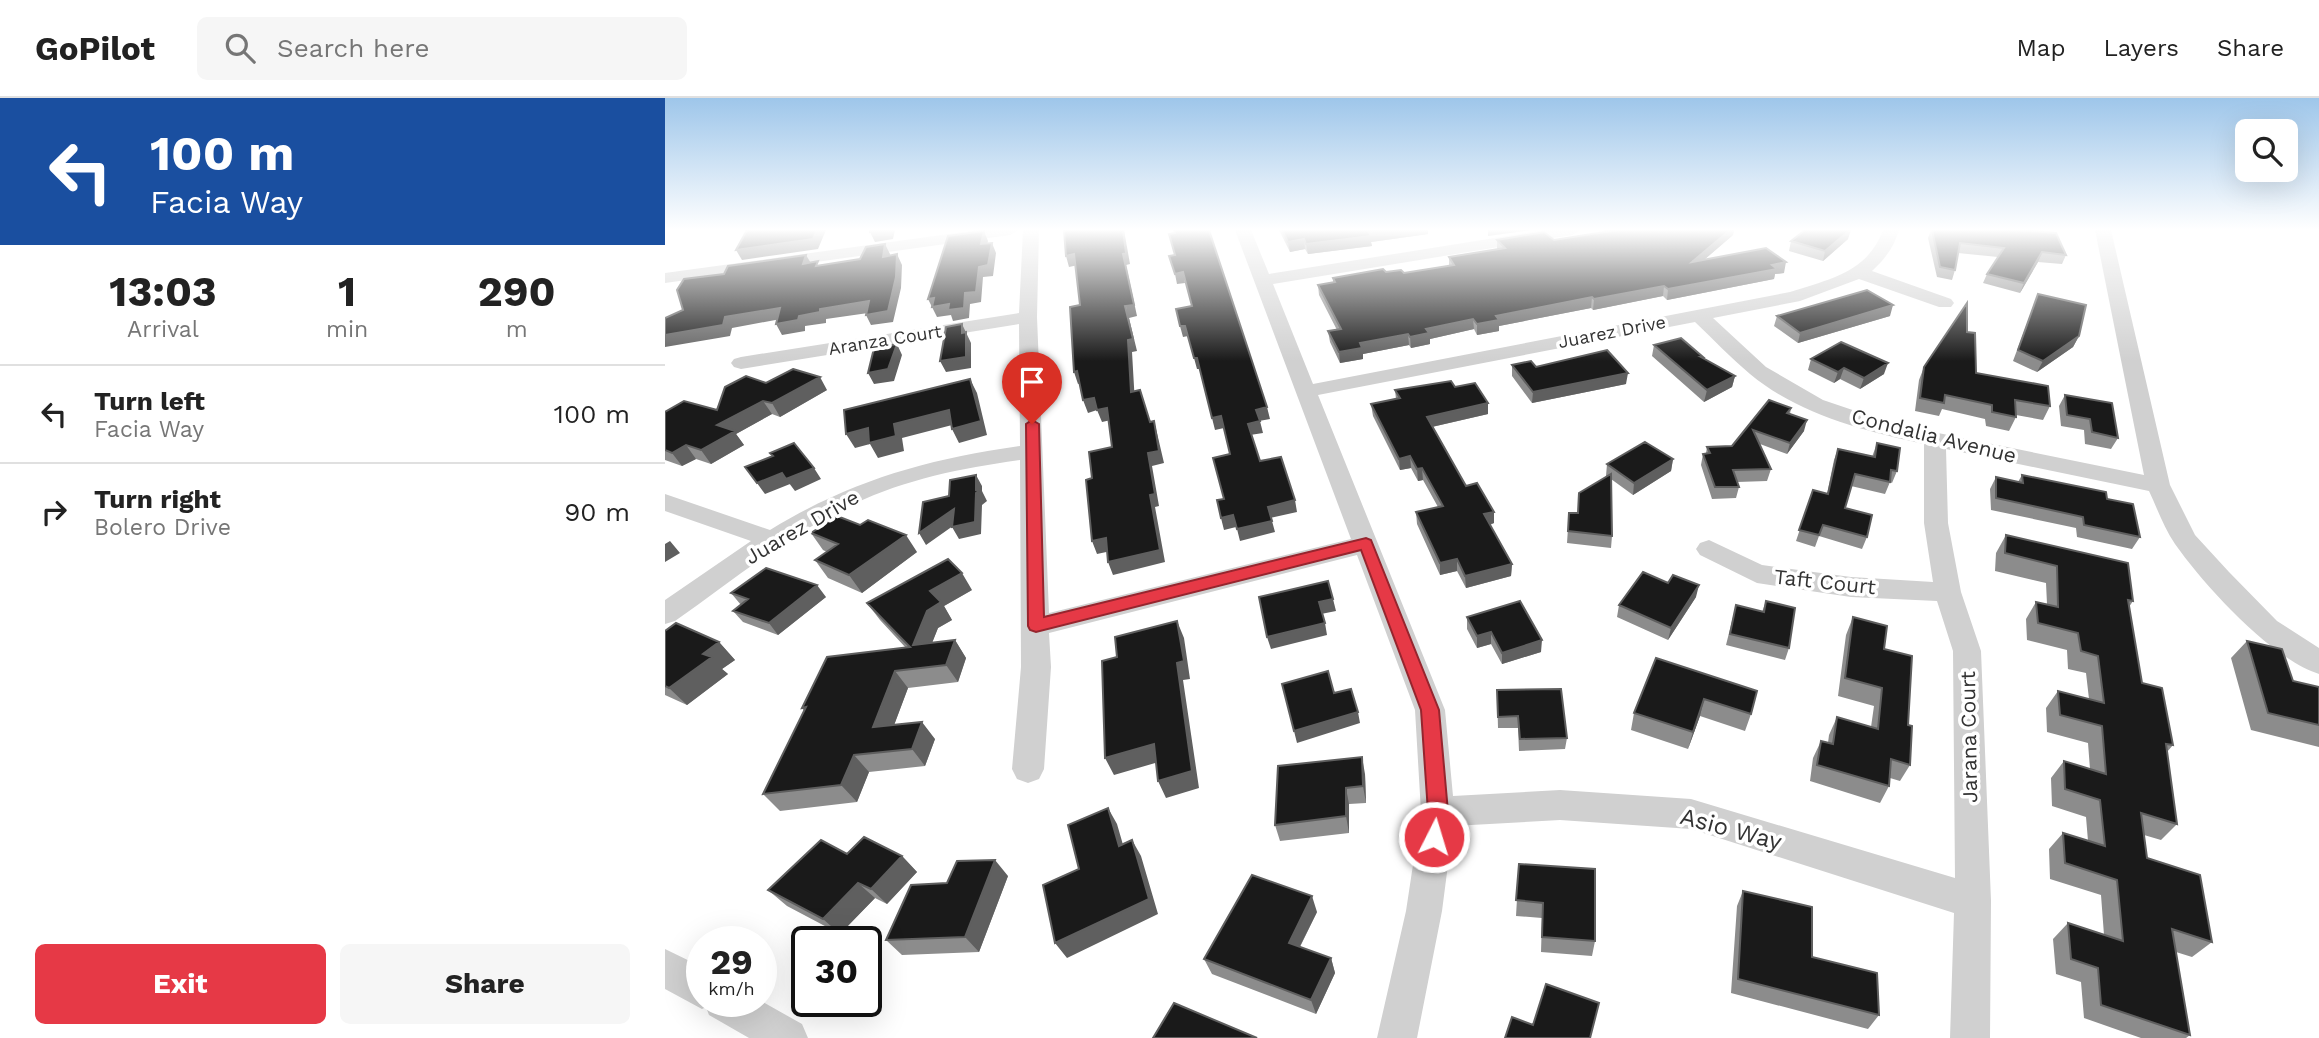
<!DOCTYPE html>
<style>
:root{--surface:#fff;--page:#f6f6f6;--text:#222;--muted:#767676;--line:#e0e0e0;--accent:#e63946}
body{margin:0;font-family:"Work Sans",sans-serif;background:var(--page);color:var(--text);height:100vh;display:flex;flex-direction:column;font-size:26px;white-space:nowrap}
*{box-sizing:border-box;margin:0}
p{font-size:23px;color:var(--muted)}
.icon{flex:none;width:38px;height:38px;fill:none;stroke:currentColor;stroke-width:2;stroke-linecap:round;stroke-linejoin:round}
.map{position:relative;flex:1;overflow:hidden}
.sheet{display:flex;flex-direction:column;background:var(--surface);width:665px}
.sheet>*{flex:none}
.guide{background:#1a4fa0;color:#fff;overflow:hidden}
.tools{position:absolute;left:1570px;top:21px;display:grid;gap:14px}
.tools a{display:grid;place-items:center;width:63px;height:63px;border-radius:10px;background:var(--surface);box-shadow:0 7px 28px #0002;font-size:35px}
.speed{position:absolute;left:21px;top:828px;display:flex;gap:14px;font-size:35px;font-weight:700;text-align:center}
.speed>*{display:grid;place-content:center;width:91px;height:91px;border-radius:50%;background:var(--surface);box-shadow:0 7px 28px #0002;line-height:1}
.speed small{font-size:18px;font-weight:400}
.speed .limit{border:4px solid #111;border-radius:10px;background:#fff;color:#111}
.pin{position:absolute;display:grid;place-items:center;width:60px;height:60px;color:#fff;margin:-72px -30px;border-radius:50% 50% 50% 0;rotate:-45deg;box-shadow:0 0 7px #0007}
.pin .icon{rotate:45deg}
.me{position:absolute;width:77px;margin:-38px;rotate:5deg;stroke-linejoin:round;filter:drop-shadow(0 0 5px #0008)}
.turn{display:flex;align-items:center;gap:24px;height:147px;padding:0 35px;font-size:32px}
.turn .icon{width:91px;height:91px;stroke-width:2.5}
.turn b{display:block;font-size:49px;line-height:60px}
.eta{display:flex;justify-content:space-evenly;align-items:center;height:119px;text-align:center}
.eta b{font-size:42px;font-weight:700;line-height:49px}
.button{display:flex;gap:14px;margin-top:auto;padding:14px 35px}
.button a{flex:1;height:80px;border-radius:10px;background:var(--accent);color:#fff;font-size:28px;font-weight:700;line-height:80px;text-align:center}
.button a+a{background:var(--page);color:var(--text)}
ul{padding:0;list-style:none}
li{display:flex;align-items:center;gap:21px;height:98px;padding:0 35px;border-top:2px solid var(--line)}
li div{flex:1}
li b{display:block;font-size:26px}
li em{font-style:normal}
header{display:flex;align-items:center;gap:42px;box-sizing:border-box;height:98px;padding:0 35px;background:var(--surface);border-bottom:2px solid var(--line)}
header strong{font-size:33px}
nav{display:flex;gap:38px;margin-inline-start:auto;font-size:24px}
.search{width:490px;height:63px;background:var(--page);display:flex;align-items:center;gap:18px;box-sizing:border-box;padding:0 24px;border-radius:10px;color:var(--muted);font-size:26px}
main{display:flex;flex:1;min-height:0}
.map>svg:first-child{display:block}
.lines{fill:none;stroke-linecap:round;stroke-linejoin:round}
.street{fill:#d0d0d0;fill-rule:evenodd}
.wall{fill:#8c8c8c}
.shaded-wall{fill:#5f5f5f}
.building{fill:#1a1a1a;stroke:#5f5f5f;stroke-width:2}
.route{fill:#e63946;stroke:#96252e;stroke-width:2}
.labels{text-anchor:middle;stroke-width:7;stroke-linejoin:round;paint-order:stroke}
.far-street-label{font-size:18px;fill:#333;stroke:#fff}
.street-label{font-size:21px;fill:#333;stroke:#fff}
.near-street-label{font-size:24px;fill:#333;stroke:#fff}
</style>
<header>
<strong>GoPilot</strong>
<div class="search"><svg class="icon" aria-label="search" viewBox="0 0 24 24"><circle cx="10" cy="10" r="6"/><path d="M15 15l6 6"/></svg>Search here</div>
<nav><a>Map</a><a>Layers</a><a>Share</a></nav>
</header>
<main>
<section class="sheet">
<div class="guide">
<div class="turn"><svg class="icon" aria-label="left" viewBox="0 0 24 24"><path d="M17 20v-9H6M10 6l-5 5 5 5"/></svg><div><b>100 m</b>Facia Way</div></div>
</div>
<div class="eta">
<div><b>13:03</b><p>Arrival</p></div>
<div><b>1</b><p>min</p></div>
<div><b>290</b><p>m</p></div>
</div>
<ul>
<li><svg class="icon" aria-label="left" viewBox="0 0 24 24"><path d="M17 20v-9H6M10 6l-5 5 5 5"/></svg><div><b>Turn left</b><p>Facia Way</p></div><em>100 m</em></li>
<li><svg class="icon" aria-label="right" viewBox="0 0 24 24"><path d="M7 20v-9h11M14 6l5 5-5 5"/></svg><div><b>Turn right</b><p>Bolero Drive</p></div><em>90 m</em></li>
</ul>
<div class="button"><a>Exit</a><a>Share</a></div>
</section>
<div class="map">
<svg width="1654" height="940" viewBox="0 0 1654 940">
<rect width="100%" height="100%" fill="#fff"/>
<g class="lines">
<!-- street -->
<path class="street" d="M313 132H353L345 137 0 185V175Z
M358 132H374L372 219 384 515 686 441 570 132H586L604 176 880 132H915L907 137 608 186 648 286 1125 194C1165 181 1202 175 1218 132H1234C1229 149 1220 161 1207 173L1286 201 1289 205 1286 209H1274L1194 181 1135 203 1048 220 1101 269 1158 302 1229 326 1479 377 1430 132H1446L1505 387 1530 437 1564 474 1612 523 1654 550V576C1606 561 1539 487 1510 446 1499 430 1492 410 1484 393L1281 351 1283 425 1296 494 1316 553 1326 803 1325 940H1285L1289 815 1026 731 895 722 788 728 777 813 752 940H712L741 813 756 714 750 612 692 457 384 535 386 569 379 671 374 681 363 685 352 681 347 671 356 569 355 362C298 370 241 381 189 406 124 436 68 482 10 523L0 526V502L86 443 0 413V396L105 432C185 383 262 361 355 348L354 226 76 271 69 269 66 265 69 261 76 259 354 215ZM1030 224C1048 241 1066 260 1085 276 1133 316 1199 333 1259 346V425L1268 484 1186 479 1097 467 1044 442 1035 445 1031 451 1035 457 1092 485 1186 499 1272 503 1288 553 1290 780 1026 701 895 692 788 698 780 612 653 297Z
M0 851 37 869V903H96L137 926 143 940H84L44 917 41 909 37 911 0 891Z"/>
</g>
<!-- wall -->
<path class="wall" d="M614 132H767H763V136L706 144 707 148 643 156 640 151 625 154Z
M939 132H1069L1068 137 1040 161 1119 175 1110 176 1109 181 1002 202 998 198 928 212 926 210 834 228V233L812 237 809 231 765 241V246L746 250 744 247 698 256V261L675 265 665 244 663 233 672 232 654 197 653 187 668 184V180L721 174 739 175 784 168V159L832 151V142H889L941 134Z
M1266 132H1355L1401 157 1397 166 1373 164 1355 195 1318 185 1322 176 1333 159 1293 155 1290 172 1287 182 1272 179 1263 140Z
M1183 141 1158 163 1124 153 1126 143Z
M1373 196 1414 238 1408 249 1372 274 1348 263Z
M1112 218H1225L1133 245 1109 228Z
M1302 234 1311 275 1385 308 1378 322 1351 317V319L1344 333 1321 328 1320 321 1277 311 1274 318 1250 313 1254 282 1259 269Z
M989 247 1038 260 1070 278 1067 289 1039 304 987 258Z
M1146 261 1219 276 1195 291 1175 281 1169 285 1143 272Z
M847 267 871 269 961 286 867 305 847 278Z
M101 285 162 292 115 319 107 316 71 336 79 347 46 366 31 361 17 368 0 362V314L52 312Z
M790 289 823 316 767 329 801 388 829 425 825 427 847 466 846 478 801 490 792 473 775 477 752 426 751 414 773 409 758 382 753 383 746 370 735 372 708 318 706 306 731 301 730 292Z
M1400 297 1453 340 1446 351 1420 346 1419 332 1396 328 1394 308Z
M1104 302 1126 310 1125 316 1139 333 1122 356 1095 346 1106 371 1102 383 1072 384 1074 389 1071 400 1047 401 1036 367 1038 356 1041 355 1042 349 1067 348Z
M1212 345 1232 373 1227 385 1225 384 1220 396 1186 388 1180 410 1202 439 1197 451 1154 438 1150 449 1131 443 1148 392 1162 396 1169 362 1173 351 1207 359Z
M1008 361 1006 373 968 397 946 381 947 438 946 450 902 445 904 415H913L914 395 942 379 941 378 942 366Z
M1357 377 1442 401 1475 439 1467 451 1412 439 1411 430 1326 412 1325 391 1331 379 1353 384Z
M146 435 252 454 197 495 163 480 150 462 162 454 158 452Z
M1341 437 1468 503 1464 509 1477 585 1508 647 1502 654 1512 726 1496 742 1479 737 1482 760 1547 844 1527 859 1511 854 1525 937 1521 940H1476L1419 920 1416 884 1391 876 1388 841 1403 825 1439 837 1436 797 1385 781 1384 751 1398 735 1423 743 1421 719 1387 708 1386 680 1399 663 1425 671 1423 645 1382 634 1381 610 1393 593 1424 601 1421 575 1403 571 1402 552 1362 542 1361 521 1371 504 1382 506 1381 485 1330 473 1331 455Z
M307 492 279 508 287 522 273 530 267 545 290 542 301 560 293 584 243 590 229 627 270 641 260 668 204 674 192 704 115 713 98 696 139 613 137 610 241 550 215 522 202 505Z
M66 495 161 499 113 537 78 524 68 513 76 507Z
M1031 499 1003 542 952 519 954 507Z
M1101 503 1124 550 1120 562 1061 547 1071 507 1097 514Z
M802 519 876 554 837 566 826 546 812 550 802 531Z
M1188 519 1219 551 1243 627 1245 667 1235 683 1225 680 1224 688 1215 705 1145 683 1148 660 1156 643 1163 645 1164 637 1172 619 1206 629 1209 608 1173 598 1181 537Z
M0 533 54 544 70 562 57 571 63 576 22 607 0 597Z
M1582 543 1628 583 1654 589V649L1586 632 1566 560Z
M991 560 1086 616 1080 633 1035 618 1023 651 966 632 969 615Z
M832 592 902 640 900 651 854 653 853 630H833Z
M700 676 701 705 684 706V735L615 743 610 727Z
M182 756 237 758 252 774 222 806 210 800 175 836 122 808 103 792Z
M854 766 930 843 927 858 876 854 877 820 851 818Z
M343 778 314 854 237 857 221 842 282 785Z
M1078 793 1147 859 1214 917 1203 931 1066 895 1072 808Z
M652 814 635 849 666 860 670 875 651 916 547 876 539 861Z"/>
<!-- shaded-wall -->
<path class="shaded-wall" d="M152 132H161L153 151 77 162 71 152Z
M220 132H230L228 141 210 144 205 134Z
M458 132H459L465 166 461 167 472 218 464 220 472 253 467 254 470 306 466 294 458 156Z
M722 132H767H763V136L706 144 707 148 643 156 641 146Z
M823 132H866L823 138Z
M1065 132H1069L1068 137 1025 174 1027 164Z
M1186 132 1183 141 1158 163 1160 153Z
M319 133 323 143 320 156 316 146Z
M639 141 640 151 625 154 623 144Z
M327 145 331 155 328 178 318 179 316 204 305 206 304 220 288 223 286 217 272 219 263 201 300 195Z
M220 146 225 156 223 169 218 159Z
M1377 154 1373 164 1355 195 1359 185Z
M232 156 237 167 236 190 228 224 206 227 201 217Z
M409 156 413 167 404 169 401 158Z
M141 157 147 167 138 166Z
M1121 164 1119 175 1110 176 1109 181 1002 202 1003 191Z
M518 174 520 185 512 186 510 176Z
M999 188 998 198 928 212 929 201Z
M927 199 926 210 834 228V233L812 237V226L831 218Z
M204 203 210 214 161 221V225L140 228V233L117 237 111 226 155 211Z
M1228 207 1225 218 1133 245 1135 235Z
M115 210 121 220 67 230 65 238 0 249V237L60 219Z
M808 221 809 231 765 241V246L746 250 745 239 761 231Z
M297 226 306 245V270L281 274 275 263 297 235Z
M515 228H520L523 238 518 239Z
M743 236 744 247 698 256V261L675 265 674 254 695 245Z
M1414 238 1408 249 1372 274 1378 263Z
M232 246 237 257 229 283 209 286 203 275Z
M529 260H532L535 271H532Z
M1223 265 1219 276 1195 291 1199 280Z
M1179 270 1175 281 1169 285 1173 274Z
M412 273 416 285 413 286 409 274Z
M963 275 961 286 867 305 868 294Z
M1070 278 1067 289 1039 304 1042 292Z
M155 279 162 292 115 319 107 305Z
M305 281 312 295 322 337 294 345 287 331Z
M429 300 442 310 446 322 437 324 432 312 423 315 418 302Z
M98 303 107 316 71 336 79 347 46 366 36 352 52 327Z
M823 305V316L762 330V319Z
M602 309 605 321 594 323 591 312Z
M284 312 291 326 237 340 239 353 213 360 205 346 190 350 181 336 203 330 229 326Z
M556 318 559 330 550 332 547 320Z
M1142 322 1139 333 1122 356 1125 345Z
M489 323 492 335 499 365 487 368 494 408 490 409 500 464 448 477 443 464 485 397 483 355Z
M595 323 598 335 585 337 583 326Z
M21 347 31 361 17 368 7 355Z
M745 358 746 370 735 372 734 361Z
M1008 361 1006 373 968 397 969 385Z
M149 370 156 381 130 393 121 381Z
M757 370 758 382 753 383 752 371Z
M117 375 125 386 100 396 92 385Z
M311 377 317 388V393L322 403 317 407 316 436 294 441 287 429 311 392Z
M630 402 632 414 605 420 603 409Z
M289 411 295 423 261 447 254 435Z
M829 414V425L819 428V416Z
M568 417 571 429 559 432 556 420Z
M607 423 610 434 575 443 572 431Z
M241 437 252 454 197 495 184 477Z
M441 440 446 453 432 456 427 443Z
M5 443 15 455 0 464V446Z
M792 461V473L775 477V465Z
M847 466 846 478 801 490 800 478Z
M297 475 307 492 279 508 287 522 273 530 259 565 248 547 265 493Z
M152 487 161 499 113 537 104 525Z
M1034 487 1031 499 1003 542 1006 530Z
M668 501 671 513 656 516 654 504Z
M512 523 519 540 525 581 518 582 534 690 501 700 493 683Z
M660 525 662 537 606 551 602 539Z
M826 534V546L812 550V538Z
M290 542 301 560 293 584 281 567Z
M877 542 876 554 837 566V555Z
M54 544 70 562 57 571 63 576 22 607 4 590 38 556Z
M230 573 243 590 222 646 208 629Z
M1039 601 1035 618 1023 651 1028 634Z
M693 614 695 625 632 645 629 633Z
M257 624 270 641 260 668 247 651Z
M489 646 497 663 449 677 440 660Z
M189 657 204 674 192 704 176 687Z
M697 659 700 676 701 705 698 688Z
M681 690 684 706V735L681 718Z
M443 710 452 726 463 764 454 748Z
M467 742 476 758 493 816 402 860 390 845Z
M237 758 252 774 222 806 206 791Z
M330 762 343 778 314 854 300 839Z
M193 785 210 800 175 836 158 821Z
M647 798 652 814 629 860 624 845Z
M666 860 670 875 651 916 646 902Z"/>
<!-- building -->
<path class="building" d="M82 132H152L148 141 71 152Z
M205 132H220L205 134Z
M399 132H458L461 155 458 156 469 207 460 208 468 241 463 242 466 294 475 292 485 324 489 323 494 353 483 355 490 396 485 397 495 452 443 464 441 440 427 443 421 382 427 380 424 354 447 349 442 310 432 312 429 300 418 302 412 273 409 274 405 209 415 207 409 156 401 158Z
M509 132H544L602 309 591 312 595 323 583 326 595 363 616 359 630 402 603 409 607 423 572 431 568 417 556 420 552 402 559 401 548 360 565 356 556 318 547 320 532 260H529L520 228H515L511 211 527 208 518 174 510 176 504 158 510 157 504 136 510 135Z
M617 132H722L704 134 706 138 641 146 639 141 623 144Z
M952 132H1065L1027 164 1101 150 1121 164 1107 167 1112 171 1003 191 999 188 929 201 927 199 831 218 834 222 812 226 808 221 761 231 764 235 745 239 743 236 695 245 697 250 674 254 663 233 676 231 653 187 670 184 668 180 718 171 721 174 736 172 739 175 789 167 784 159 840 150 832 142 879 134 889 142Z
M1140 132H1185L1160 153 1126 143Z
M1267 132H1355L1391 135 1401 157 1377 154 1359 185 1322 176 1339 150 1295 145 1290 172 1275 169Z
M319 133 316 146 327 145 323 167 314 169 311 194 300 195 299 210 283 212 284 206 267 209 269 200 263 201 283 138Z
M220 146 218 159 232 156 231 179 223 213 201 217 204 203 155 211V214L134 218 133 222 111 226 115 210 60 219 58 227 0 237V220L18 212 12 192 19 181 59 176 63 168 141 157 138 166 153 163 151 168 195 161 201 149Z
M1202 192 1228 207 1135 235 1112 218Z
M1373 196 1421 207 1414 238 1378 263 1353 252Z
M1302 205V234L1310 235 1311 275 1383 288 1385 308 1350 302 1351 319 1327 314V307L1280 297 1279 305 1255 300 1259 269Z
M297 226V235L301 234V259L275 263 281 229Z
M1016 240 1038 259H1036L1070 278 1042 292 989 247Z
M1176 244 1223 265 1199 280 1179 270 1173 274 1146 261Z
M232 246 223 271 203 275 209 250Z
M942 252 963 275 868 294 847 267 866 263 871 269Z
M128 271 155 279 107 305 98 303 52 327 70 333 36 352 21 347 7 355 0 352V314L19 303 52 312 60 289 81 278 101 285Z
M305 281 316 323 287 331 284 312 229 326 231 338 204 345 203 330 181 336 179 312Z
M786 283 790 289 810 285 823 305 762 319 801 388 812 385 829 414 819 416 847 466 800 478 792 461 775 465 751 414 778 408 757 370 752 371 745 358 734 361 706 306 735 300 730 292Z
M1400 297 1447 305 1453 340 1427 334 1425 321 1402 317Z
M1104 302 1126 310 1122 315 1142 322 1125 345 1088 332 1106 371 1068 372 1074 389H1050L1038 356 1045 355 1042 349 1067 348Z
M980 344 1008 361 969 385 942 366Z
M129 345 149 370 121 381 117 375 92 385 80 369 108 358 105 355Z
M1212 345 1235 350 1232 373 1226 372 1225 384 1190 376 1180 410 1207 417 1202 439 1158 427 1154 437 1134 432 1148 392 1163 396 1173 351 1210 359Z
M946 376 947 438 903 433 904 415H913L914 395Z
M311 377V392L316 391 311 395 310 424 287 429 289 411 254 435 258 404 284 398 285 382Z
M1357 377 1441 394 1442 401 1468 406 1475 439 1419 427 1418 419 1331 400V379L1358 385Z
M172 418 195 427 203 422 241 437 184 477 150 462 173 446 146 435Z
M1341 437 1463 465 1468 503 1463 502 1477 585 1497 590 1508 647 1501 646 1512 726 1476 715 1482 760 1535 777 1547 844 1507 831 1525 937 1436 907 1433 870 1406 861 1403 825 1458 843 1452 782 1400 765 1398 735 1440 748 1435 702 1400 691 1399 663 1441 676 1437 628 1395 617 1393 593 1439 605 1433 558 1416 553 1413 535 1373 525 1371 504 1393 509 1392 468 1340 455Z
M283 461 297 475 265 493 276 504 262 513 248 547 290 542 281 567 230 573 208 629 257 624 247 651 189 657 176 687 98 696 141 609 137 610 162 559 245 549 202 505Z
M101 470 152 487 104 525 68 513 83 501 66 495Z
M978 474 1003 485 1008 477 1034 487 1006 530 954 507Z
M663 483 668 501 654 504 660 525 602 539 594 499Z
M855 503 877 542 837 555 826 534 812 538 802 519Z
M1101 503 1130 510 1124 550 1065 536 1071 507 1099 514Z
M1188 519 1222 528 1219 551 1247 558 1243 627 1247 628 1245 667 1226 661 1224 688 1152 667 1156 643 1168 646 1172 619 1213 631 1217 590 1180 580Z
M512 523 519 563 512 565 527 673 493 683 489 646 440 660 437 563 452 559 450 539Z
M11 525 54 544 38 556 47 559 4 590 0 588V533Z
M1582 543 1617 551 1628 583 1654 589V627L1603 615Z
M991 560 1092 593 1086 616 1039 601 1028 634 969 615Z
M663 573 669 595 686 591 693 614 629 633 617 586Z
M896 591 902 640 855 641 853 618 833 619 832 592Z
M697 659 698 688 681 690V718L610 727 613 668Z
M443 710 454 748 467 742 484 801 390 845 378 787 414 771 403 727Z
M199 739 237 758 206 791 193 785 158 821 103 792 156 742 182 756Z
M330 762 300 839 221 842 246 787 282 785 292 763Z
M854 766 930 771V843L877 839 878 805 851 802Z
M587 777 647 798 624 845 666 860 646 902 539 861Z
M1078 793 1147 809V859L1212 875 1214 917 1073 881Z
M881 886 934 905 925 940H840L847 919 868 927Z
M509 905 592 940H488Z"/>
<!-- sky -->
<linearGradient id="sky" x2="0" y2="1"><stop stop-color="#9ec6ea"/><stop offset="0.5" stop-color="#fff"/><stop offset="1" stop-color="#fff" stop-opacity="0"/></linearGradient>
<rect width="1654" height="263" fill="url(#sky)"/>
<!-- route -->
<path class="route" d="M367 322 374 326 379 519 701 440 706 442 774 612 783 714 777 746 769 748 762 746 759 739 763 714 756 612 696 452 371 534 365 532 363 528 361 326Z"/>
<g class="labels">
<!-- far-street labels -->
<g class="far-street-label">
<text transform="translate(947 234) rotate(-11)" y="6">Juarez Drive</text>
<text transform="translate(220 242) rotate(-9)" y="6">Aranza Court</text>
</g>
<!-- street labels -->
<g class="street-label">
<text transform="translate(1269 338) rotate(14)" y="7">Condalia Avenue</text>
<text transform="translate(137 429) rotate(-30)" y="7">Juarez Drive</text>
<text transform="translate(1160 484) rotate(6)" y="7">Taft Court</text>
<text transform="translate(1304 639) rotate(-91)" y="7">Jarana Court</text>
</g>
<!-- near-street labels -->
<g class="near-street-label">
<text transform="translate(1066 731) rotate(15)" y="8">Asio Way</text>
</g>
</g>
</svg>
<div class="tools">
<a><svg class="icon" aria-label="search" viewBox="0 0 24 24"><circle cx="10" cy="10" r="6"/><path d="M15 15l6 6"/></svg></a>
</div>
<div class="speed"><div>29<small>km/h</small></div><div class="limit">30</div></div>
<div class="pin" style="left:367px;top:326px;background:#d93025"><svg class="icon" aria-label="arrive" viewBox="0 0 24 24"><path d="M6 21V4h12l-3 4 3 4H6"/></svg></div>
<svg class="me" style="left:769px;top:739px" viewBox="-20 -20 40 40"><circle r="17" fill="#e63946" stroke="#fff" stroke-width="3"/><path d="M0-11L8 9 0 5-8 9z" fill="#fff"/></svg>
</div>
</main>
